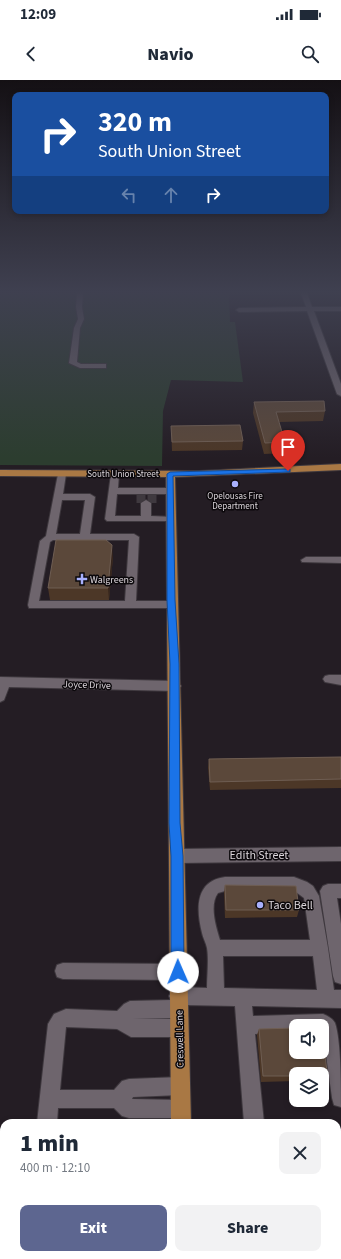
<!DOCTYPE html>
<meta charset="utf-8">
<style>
:root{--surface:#fff;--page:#f2f2f3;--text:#1f2937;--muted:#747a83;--accent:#5d6690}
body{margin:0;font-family:"Source Sans 3",sans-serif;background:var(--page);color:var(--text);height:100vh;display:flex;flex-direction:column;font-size:15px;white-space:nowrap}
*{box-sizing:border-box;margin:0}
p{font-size:13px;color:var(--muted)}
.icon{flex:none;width:22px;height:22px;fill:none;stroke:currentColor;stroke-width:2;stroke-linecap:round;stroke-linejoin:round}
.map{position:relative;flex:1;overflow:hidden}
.drawer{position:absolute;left:0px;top:1039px;width:341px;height:140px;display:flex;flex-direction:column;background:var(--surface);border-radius:12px 12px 0 0;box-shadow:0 2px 6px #0003}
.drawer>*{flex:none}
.top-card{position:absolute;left:12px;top:12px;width:317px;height:122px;border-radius:8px;box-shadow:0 2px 6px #0003;background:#1a4fa0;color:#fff;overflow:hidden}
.fabs{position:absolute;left:289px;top:939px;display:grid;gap:8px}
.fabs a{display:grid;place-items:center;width:40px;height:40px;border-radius:8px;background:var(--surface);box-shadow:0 2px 6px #0003;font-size:20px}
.pin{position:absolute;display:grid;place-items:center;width:34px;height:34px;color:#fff;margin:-41px -17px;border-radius:50% 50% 50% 0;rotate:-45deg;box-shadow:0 0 4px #0007}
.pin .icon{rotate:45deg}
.me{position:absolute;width:44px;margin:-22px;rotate:359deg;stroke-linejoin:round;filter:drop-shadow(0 0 3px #0008)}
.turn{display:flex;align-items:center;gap:14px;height:84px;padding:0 20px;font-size:18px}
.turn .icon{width:52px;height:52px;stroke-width:2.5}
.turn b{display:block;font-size:28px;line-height:34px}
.lanes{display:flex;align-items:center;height:38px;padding:0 20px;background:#0003;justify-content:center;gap:20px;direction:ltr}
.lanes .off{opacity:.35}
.round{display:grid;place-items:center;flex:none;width:42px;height:42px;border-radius:8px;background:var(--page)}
.summary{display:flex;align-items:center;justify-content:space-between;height:68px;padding:0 20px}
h1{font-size:24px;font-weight:800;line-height:30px}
.cta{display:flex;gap:8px;margin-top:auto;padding:8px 20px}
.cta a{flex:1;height:46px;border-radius:8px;background:var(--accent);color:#fff;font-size:16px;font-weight:800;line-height:46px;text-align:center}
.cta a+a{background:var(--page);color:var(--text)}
.status{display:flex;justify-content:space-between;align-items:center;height:28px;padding:0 20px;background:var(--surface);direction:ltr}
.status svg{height:11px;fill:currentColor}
header{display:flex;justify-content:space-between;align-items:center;height:52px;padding:0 20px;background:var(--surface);font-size:18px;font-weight:800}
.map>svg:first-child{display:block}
.green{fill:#2c3d2f}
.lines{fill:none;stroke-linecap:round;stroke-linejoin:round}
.minor-tunnel{stroke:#3f393f;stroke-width:9;stroke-dasharray:9 4.5;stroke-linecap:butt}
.minor-casing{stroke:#3e383e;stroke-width:2}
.major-casing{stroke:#3e383e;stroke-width:2}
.minor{fill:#6e656d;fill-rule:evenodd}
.major{fill:#a97844;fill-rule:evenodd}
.wall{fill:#4c3727}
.shaded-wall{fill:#35251d}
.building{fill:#5b483a;stroke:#6f5e53}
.route{fill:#1a73e8;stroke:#114b97}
.poi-dot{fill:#a8b0fc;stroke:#0b080b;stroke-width:1.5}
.labels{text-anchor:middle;stroke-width:3;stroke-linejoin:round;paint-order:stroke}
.far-street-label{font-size:9px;fill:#dbd5da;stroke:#0b080b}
.far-poi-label{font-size:9px;fill:#dbd5da;stroke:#0b080b}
.poi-label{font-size:10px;fill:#dbd5da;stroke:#0b080b;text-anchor:start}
.street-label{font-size:10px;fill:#dbd5da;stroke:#0b080b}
.near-street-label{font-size:12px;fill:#dbd5da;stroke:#0b080b}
.near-poi-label{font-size:12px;fill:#dbd5da;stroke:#0b080b;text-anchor:start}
</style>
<div class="status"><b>12:09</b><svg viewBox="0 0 49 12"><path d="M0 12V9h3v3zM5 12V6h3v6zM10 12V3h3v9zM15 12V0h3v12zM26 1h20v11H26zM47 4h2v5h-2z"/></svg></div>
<header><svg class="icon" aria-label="back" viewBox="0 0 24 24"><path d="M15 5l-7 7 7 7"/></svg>Navio<svg class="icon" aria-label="search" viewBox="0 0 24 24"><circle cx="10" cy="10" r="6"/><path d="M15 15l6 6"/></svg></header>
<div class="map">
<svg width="341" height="1179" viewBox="0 0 341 1179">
<rect width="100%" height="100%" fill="#241d24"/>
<!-- green -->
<path class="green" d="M0 213H229L230 242H235L243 302 171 300 163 331 162 386 0 385Z"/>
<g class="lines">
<!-- minor-tunnel -->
<path class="minor-tunnel" d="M141 415V423
M152 415V423"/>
<defs>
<path id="minor" d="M77 213H83L82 227 84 239 80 248 77 282 81 284H106V288H80L69 283 74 248 78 239 76 227Z
M301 213H307L312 227H341V231H314L341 304V316L337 314 307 231 239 232 236 230 239 228 306 227Z
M62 391 66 394 63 414H90L95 417 90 454H134L139 457 136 521H171L175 522 176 525 175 528H29L28 525 40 461 46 456 58 394ZM62 420H85L80 454H56ZM53 460H129L125 521H39L50 462Z
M115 391 119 394 118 408H170L175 411 170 414H117L115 436H141V423L146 420 151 423V436L174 437 176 439 174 441H107L105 439 111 394Z
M306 477H341V483L302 482 301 480Z
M329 595H341V605L325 602 323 599 325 596Z
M0 597 175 601 179 603 181 606 179 609 175 611 9 607 4 620 0 622Z
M341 767V781L177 783 172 781 170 776 172 771 177 769Z
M225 797H294L307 802 313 806 319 816 328 868 334 910H341V928L252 926 253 936 323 934C328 936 333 939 335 943 341 960 341 1007 341 1027L334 1025 332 1018 322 946H296V952L255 954 264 1043H244L235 926 185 925 187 929 184 935 178 938 133 939H179L185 942 188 948 185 954 179 957H131L117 949 66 947 60 1010H114L122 1001 129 999 180 997 187 999 189 1006 187 1013 180 1015 133 1017 132 1019 180 1020 187 1022 189 1029 187 1036 180 1038H129L122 1036 114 1028H58L57 1043H37L48 944 54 934 66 929 117 931 124 924 130 921 171 920 169 916 172 910 178 907 207 908C207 895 209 880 207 868 206 863 203 858 202 853 196 829 195 801 225 797ZM225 811 296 812 304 818 310 860H220C216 847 209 825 218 813ZM223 876H313L317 910 224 908Z
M328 804H341V818H337L341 844V904L335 902 333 896 320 811 323 806Z
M63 883 178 884 184 886 186 892 184 898 178 900 63 899 57 897 55 891 57 885Z
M23 1175H45V1179H23Z
M254 1175H276L277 1179H255Z"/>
<path id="major" d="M341 384V390L175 397 191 1043H171L166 397 0 396V390L199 391Z
M172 1175H194V1179H172Z"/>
</defs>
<!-- minor casing -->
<use href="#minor" class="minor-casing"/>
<!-- major casing -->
<use href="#major" class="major-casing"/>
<!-- minor -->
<use href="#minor" class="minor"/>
<!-- major -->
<use href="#major" class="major"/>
</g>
<!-- wall -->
<path class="wall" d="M254 322 325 331 323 341 279 342 285 362 283 373 264 374 253 333Z
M171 346 243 361 242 370 172 371Z
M113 477 109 520H50L48 508Z
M341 677V708L210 710 208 688 209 679Z
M225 805 299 830 297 837 225 838 224 813Z
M259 949 327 991 324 996H322V994H296V1001L261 1002 257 955Z"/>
<!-- shaded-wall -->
<path class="shaded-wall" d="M112 465 113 477 109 520 108 508Z"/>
<!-- building -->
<path class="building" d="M324 321 325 331 276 332 285 362 265 363 254 322Z
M240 345 243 361 172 362 171 346Z
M56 460H106L112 465 108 508H48Z
M341 677V699L210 702 209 679Z
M225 805 296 806 299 830H226Z
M296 948V972H322V954L327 991H319V994H296V996H263L259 949Z"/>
<!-- sky -->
<linearGradient id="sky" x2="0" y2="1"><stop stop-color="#141014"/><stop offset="0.56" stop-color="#3f4050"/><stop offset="1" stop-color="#3f4050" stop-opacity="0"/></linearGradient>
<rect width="341" height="378" fill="url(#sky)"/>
<!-- route -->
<path class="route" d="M288 389H290V392L173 396 175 520 179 584 180 743 183 776 184 892 182 897 178 899 173 897 171 892V776L169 743 170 584 167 520V394L170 392Z"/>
<!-- markers -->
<g class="poi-dot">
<circle cx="235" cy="404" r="4"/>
<path d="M80 493h4v4h4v4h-4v4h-4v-4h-4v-4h4z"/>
<circle cx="260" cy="825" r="4"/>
</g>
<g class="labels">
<!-- far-street labels -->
<g class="far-street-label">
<text x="123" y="397">South Union Street</text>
</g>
<!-- far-poi labels -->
<g class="far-poi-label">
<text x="235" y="419">Opelousas Fire<tspan x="235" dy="10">Department</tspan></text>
</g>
<!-- poi labels -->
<g class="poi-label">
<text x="90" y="503">Walgreens</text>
</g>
<!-- street labels -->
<g class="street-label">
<text transform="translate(87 604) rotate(2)" y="4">Joyce Drive</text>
<text transform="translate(179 959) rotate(-91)" y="4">Creswell Lane</text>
</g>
<!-- near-street labels -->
<g class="near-street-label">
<text x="259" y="779">Edith Street</text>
</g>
<!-- near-poi labels -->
<g class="near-poi-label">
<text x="268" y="829">Taco Bell</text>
</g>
</g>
</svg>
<div class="fabs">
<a><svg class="icon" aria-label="sound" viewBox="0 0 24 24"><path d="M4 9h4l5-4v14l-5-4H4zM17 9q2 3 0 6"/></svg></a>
<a><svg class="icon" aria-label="layers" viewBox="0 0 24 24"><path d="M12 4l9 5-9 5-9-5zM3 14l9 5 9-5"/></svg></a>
</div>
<div class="pin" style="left:288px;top:391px;background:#d93025"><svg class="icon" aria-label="arrive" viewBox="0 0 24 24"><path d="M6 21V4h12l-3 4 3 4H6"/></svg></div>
<svg class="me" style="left:178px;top:892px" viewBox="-20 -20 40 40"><circle r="19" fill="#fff"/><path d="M0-13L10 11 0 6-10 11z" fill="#1a73e8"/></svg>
<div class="top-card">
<div class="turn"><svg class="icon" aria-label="right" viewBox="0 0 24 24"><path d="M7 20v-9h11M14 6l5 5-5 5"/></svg><div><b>320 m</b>South Union Street</div></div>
<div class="lanes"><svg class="icon off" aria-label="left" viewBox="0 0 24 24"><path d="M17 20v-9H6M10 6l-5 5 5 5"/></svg><svg class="icon off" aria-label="ahead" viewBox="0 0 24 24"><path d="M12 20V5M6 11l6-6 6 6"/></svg><svg class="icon" aria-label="right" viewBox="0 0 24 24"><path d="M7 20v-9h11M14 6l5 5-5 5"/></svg></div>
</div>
<section class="drawer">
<div class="summary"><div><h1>1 min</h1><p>400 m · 12:10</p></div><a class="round"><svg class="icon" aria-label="close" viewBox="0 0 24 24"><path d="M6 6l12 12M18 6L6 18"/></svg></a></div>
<div class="cta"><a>Exit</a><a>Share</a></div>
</section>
</div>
